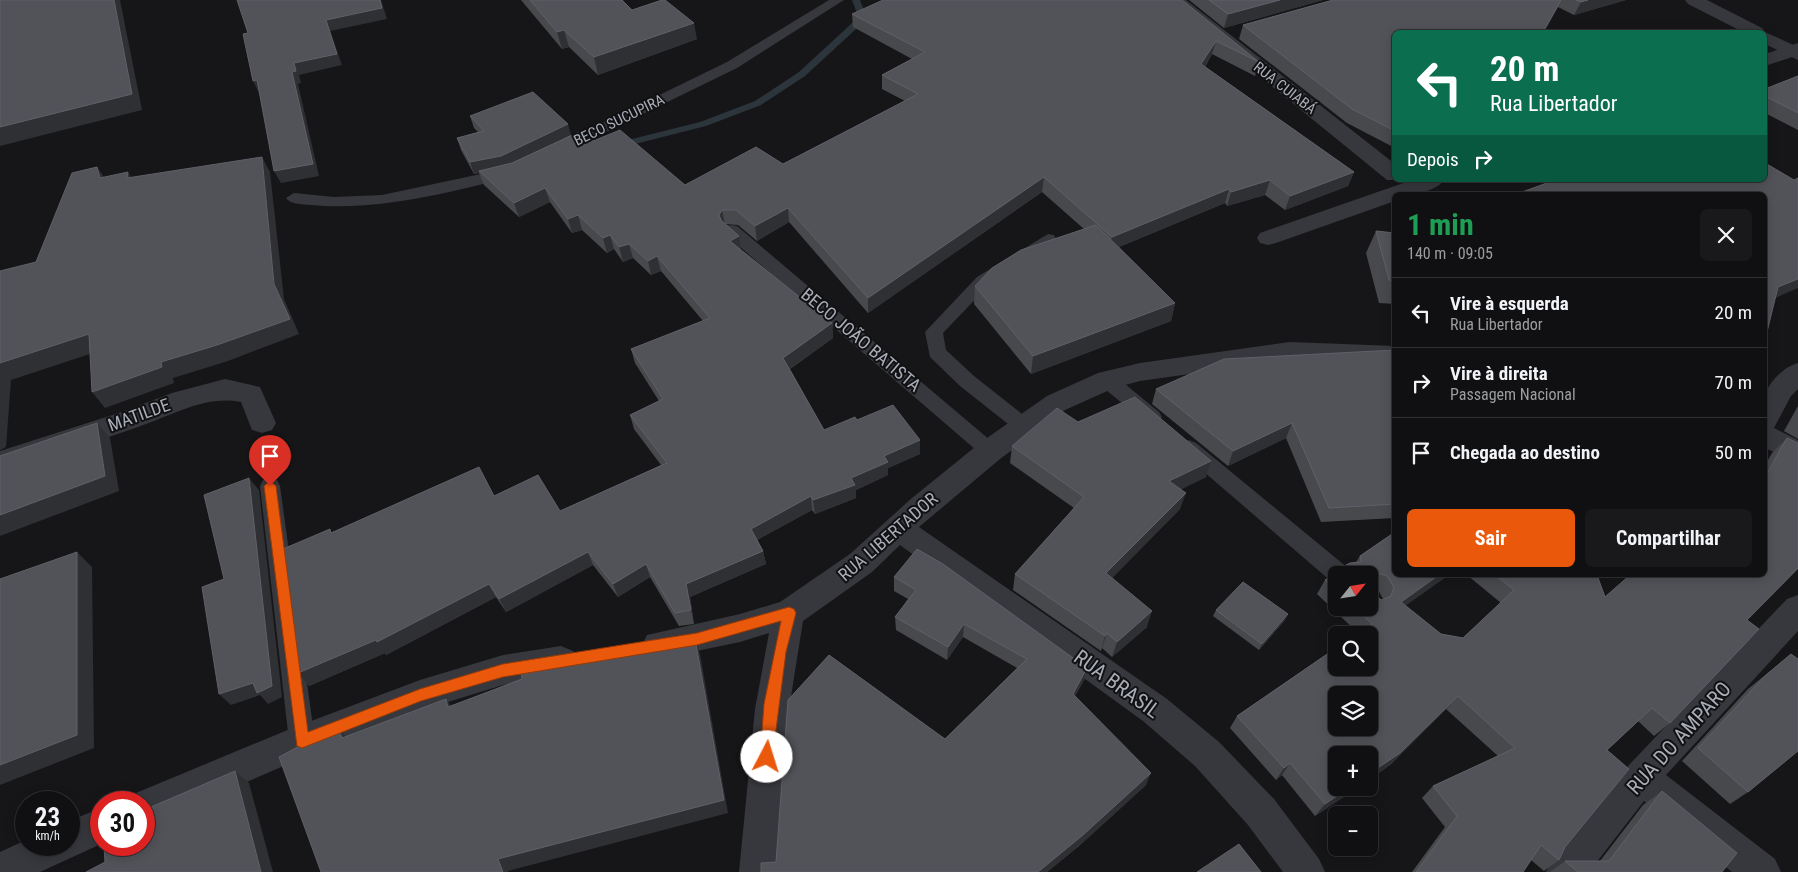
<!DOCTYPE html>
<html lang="pt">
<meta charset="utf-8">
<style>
:root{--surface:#101012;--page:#19191b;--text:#f1f3f6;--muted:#9c9d9f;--line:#303032;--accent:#ea580c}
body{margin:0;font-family:"Roboto Condensed",sans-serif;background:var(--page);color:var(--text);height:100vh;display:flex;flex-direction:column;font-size:19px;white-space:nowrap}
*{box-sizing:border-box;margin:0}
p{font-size:16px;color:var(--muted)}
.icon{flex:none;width:28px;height:28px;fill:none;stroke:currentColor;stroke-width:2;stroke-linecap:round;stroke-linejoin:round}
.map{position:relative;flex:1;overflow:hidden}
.details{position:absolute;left:1392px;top:192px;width:375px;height:385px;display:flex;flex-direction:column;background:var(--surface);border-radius:8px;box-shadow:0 2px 12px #0003,0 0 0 1px var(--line)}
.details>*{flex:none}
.hud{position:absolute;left:1392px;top:30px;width:375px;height:152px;border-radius:8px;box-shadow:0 2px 12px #0003,0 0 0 1px var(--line);background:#0b6e4f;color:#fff;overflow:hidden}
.needle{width:32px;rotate:60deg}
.buttons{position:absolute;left:1328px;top:566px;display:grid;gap:10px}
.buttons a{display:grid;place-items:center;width:50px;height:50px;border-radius:8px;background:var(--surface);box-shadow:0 2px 12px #0003,0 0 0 1px var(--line);font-size:25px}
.speed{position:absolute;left:15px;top:791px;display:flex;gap:10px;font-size:25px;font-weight:700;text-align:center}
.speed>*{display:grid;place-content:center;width:65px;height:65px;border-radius:50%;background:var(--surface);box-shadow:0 2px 12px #0003,0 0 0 1px var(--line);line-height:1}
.speed small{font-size:12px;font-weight:400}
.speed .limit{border:8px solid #d22;background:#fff;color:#111}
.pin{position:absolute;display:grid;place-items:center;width:42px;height:42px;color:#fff;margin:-51px -21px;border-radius:50% 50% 50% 0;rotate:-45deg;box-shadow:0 0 5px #0007}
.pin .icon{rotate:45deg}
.me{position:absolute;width:55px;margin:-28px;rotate:5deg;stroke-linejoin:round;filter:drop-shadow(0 0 4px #0008)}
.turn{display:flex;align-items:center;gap:18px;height:105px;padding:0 15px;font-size:22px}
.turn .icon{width:65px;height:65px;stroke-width:2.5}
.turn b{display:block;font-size:35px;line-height:42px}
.then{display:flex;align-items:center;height:48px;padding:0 15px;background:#0003;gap:10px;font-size:19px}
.round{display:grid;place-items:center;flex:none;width:52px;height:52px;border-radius:8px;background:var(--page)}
.summary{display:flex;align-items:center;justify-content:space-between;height:85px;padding:0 15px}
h1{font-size:30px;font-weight:700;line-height:38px;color:#1e9e55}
.button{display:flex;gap:10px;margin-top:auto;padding:10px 15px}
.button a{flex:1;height:58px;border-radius:8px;background:var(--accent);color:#fff;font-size:20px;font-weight:700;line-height:58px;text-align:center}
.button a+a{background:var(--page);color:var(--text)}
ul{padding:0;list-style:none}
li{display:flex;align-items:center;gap:15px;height:70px;padding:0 15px;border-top:1px solid var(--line)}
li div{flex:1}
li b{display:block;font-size:19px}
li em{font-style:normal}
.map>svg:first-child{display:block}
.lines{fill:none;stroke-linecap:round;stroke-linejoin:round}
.stream{fill:#2c353c;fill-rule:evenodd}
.service{fill:#37383d;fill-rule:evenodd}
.minor{fill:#37383d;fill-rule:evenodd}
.tertiary{fill:#37383d;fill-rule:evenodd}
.wall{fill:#47494d;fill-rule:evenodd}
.shaded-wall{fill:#2f3033}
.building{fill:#525359;stroke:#5f6168;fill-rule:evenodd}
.route{fill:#ea580c;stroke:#983908}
.labels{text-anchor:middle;stroke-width:4;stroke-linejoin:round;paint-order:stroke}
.far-street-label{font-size:15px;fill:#a8adb8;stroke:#111113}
.street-label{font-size:18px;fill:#a8adb8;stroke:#111113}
.near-street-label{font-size:21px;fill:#a8adb8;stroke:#111113}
</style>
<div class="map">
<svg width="1798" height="872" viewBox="0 0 1798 872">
<rect width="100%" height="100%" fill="#161618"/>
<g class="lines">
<!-- stream -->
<path class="stream" d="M852 0H860L866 16 856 29 805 76 761 105 706 126 619 148 615 145 616 143 700 122 755 101 799 72 850 25 858 16Z"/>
<!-- service -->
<path class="service" d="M829 0H844L737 68 565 152H555L552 149 555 146 727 62Z
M509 168 515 170 517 173 515 176C448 193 379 211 311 205 303 204 291 205 286 198L294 193 334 197 382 195Z
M731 225 737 226 997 446 1000 451 997 456 990 459 983 456 725 234 723 230 725 226Z
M1048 234 1054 235 1056 239 1054 243 989 285 943 333 946 350 974 376 1031 421 1034 426 1031 431 1024 433 1017 431 960 386 930 357 925 332 977 277Z
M1107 373 1114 375 1159 412 1162 417 1159 422 1152 424 1145 422 1100 385 1097 380 1100 375Z
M1189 440 1196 443 1348 568 1351 575H1336V583L1332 582 1182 453 1179 448 1182 443Z
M270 478 277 480 280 486 315 741 311 749 302 753 293 749 289 741 260 486 263 480Z"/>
<!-- minor -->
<path class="minor" d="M1166 0H1186L1395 164V180H1401H1387Z
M1798 43V55L1765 66V54Z
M1412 180H1444C1435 193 1409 195 1395 195V201L1276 243 1268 245 1260 243 1257 238 1260 233Z
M1290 342 1395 346V364L1290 360 1140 381 1114 388 1065 410 1000 459 919 527 1167 699 1219 742 1274 799 1319 859 1325 872H1283L1248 825 1195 766 1143 721 900 545 872 572 803 621 789 709 777 872H739L755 709 769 633 740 642 658 659 647 655 642 645 647 635 740 614 780 602 850 554 912 498 980 443 1047 396 1098 373 1140 363Z
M1798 363V389L1791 396 1774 428 1798 440V463L1765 448C1765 432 1761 411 1765 396 1768 382 1785 366 1798 363Z
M225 379 260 387 276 423 272 430 262 433 252 430 241 402C205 395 171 416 138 427 92 443 46 458 0 473V451L122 412 172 393Z
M1798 595V631L1666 775 1775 859 1781 872H1732L1644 801 1589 872H1546L1552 859 1629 765 1787 599Z
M561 646 573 651 577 661 573 671 561 676 503 685 422 710 314 753 144 826V802H128L131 795 290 729 420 680 503 655Z
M101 808V844L40 872H0V852L26 840V845H69V821Z"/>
<!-- tertiary -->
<path class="tertiary" d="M1685 0H1707L1762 28 1765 32 1798 47V60L1765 44V32H1743L1688 4Z"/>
</g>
<!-- wall -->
<path class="wall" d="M521 0H622L632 10 697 39 598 75 569 47 562 49Z
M1182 0 1259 62 1255 76 1212 54 1205 67 1354 172 1348 186 1285 210 1265 195 1227 206 1225 203 1119 247 1175 303 1171 321 1031 374 974 304 975 286 1084 229 1042 192 868 313 789 222 757 241 738 225 725 224 741 250 832 323 833 338 790 369 824 430 857 420 920 440V454L888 468V475L856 490V498L815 514 812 510 757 540 763 551 766 564 690 597 694 624 679 626 650 577 618 597 593 565 506 612 496 597 386 655 385 653 309 686 281 543 285 548 332 532 494 496 560 511 661 465 634 429 630 415 659 401 635 363 631 349 703 321 661 271 651 275 633 258 623 262 614 249 607 253 582 230 572 233 550 202 519 217 484 185 479 173 474 174 461 150 457 138 478 132 474 128 470 116 571 135 588 140 685 185 783 164 905 101 882 89V75L912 59 853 27 852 14Z
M1189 0H1323L1224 28Z
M1333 0H1626L1574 15 1558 7 1544 32H1395V148L1347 123 1239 39 1243 25Z
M1798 76V130L1765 113V89Z
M1376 231 1395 233V304L1379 303 1366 253Z
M1395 350V518L1321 522 1286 438 1228 466 1152 404 1156 389Z
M1798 406V439L1784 431Z
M1078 422 1206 477 1181 489 1180 509 1112 578 1147 627 1112 657 1102 648 1101 651 1013 590 1015 574 1074 508 1010 463 1012 446Z
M1787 438 1798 443V569L1747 620 1670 723 1654 736 1638 721 1607 750 1559 860 1544 871 1531 860 1523 872H1412L1445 827 1422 798 1433 786 1498 756 1446 709 1390 765 1369 780V755L1357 788 1315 816 1282 775 1276 780 1230 728 1237 716 1358 633 1317 594 1325 580 1343 570 1346 565 1356 562 1360 556 1395 532 1406 606 1441 634 1463 638 1501 603 1467 575H1597L1605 597 1765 575V465L1772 453ZM1336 575 1369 608H1336ZM1376 590H1378L1383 599 1382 600 1374 596 1376 592Z
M894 577 1087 668 1084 680 1075 696 1146 785 1079 846 1047 872H761L776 862 945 739 1017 668 963 637 947 660 896 630 895 617 908 599 894 591Z
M1216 610 1285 620 1259 650 1213 616Z
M1791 654 1748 792 1730 804 1682 761 1748 689Z
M1662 791 1722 872H1550L1565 861H1600L1643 805Z"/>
<!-- shaded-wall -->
<path class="shaded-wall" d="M114 0H120L142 110 0 146V127Z
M380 0H381L387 19 330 31 342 65 299 75 301 83 298 84 319 176 281 183 274 171 294 63 326 20Z
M1280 0H1323L1224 28 1228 14Z
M1562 0 1544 32H1543Z
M1588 0H1626L1574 15 1581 2Z
M694 23 697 39 598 75 594 57Z
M564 30 569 47 562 49 557 32Z
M1216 41 1212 54 1198 78 1201 64Z
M257 80 263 92 259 93 253 81Z
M568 124 571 135 504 167 479 171V173L474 174 470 162Z
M262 157 270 172 284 299 299 334 228 361 173 378 174 383 105 408 92 392 161 362 274 284Z
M97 167 108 183 100 178Z
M128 172 138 188 127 178Z
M1354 172 1348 186 1285 210 1290 196Z
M1044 177 1042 192 868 313V298Z
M1270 180 1265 195 1227 206 1231 192Z
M545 188 550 202 519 217 514 203Z
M1229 189 1225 203 1109 251 1112 237Z
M788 208 789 222 757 241 755 226Z
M722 210 725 224 721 229 719 215Z
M578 215 582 230 572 233 568 219Z
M610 235 614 249 607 253 603 238Z
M739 236 741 250 730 241Z
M629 244 633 258 623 262 619 247Z
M657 256 661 271 651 275 648 261Z
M1798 279V288L1766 302 1778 287Z
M1175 303 1171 321 1031 374 1033 356Z
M832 323 833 338 785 372 783 358Z
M89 334 102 350 11 380 6 447 0 450V363Z
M97 423 110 438 119 491 0 536V515Z
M1292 423 1286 438 1228 466 1233 451Z
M920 440V454L888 468V475L856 490V498L815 514 813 500 884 456Z
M1211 461 1206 477 1164 498 1169 481Z
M249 478 259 490 282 697 268 704 260 695 231 705 219 694Z
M1186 493 1180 509 1102 588 1106 573Z
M811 496 812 510 753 542 751 529Z
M763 551 766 564 690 597 694 624 691 610 686 584Z
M77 552 92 567 94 748 0 785V765Z
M588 552 593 565 506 612 499 599Z
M646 564 650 577 618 597 613 584Z
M1439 575H1449L1391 616 1401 602Z
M489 584 496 597 386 655 385 653 309 686 298 673Z
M1152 611 1147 627 1112 657 1117 642Z
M1288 614 1285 620 1259 650 1262 644Z
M964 624 963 637 947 660 948 647Z
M1107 633 1101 651 1105 636Z
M695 639 700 654 728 813 508 871V872H503L498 859Z
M1087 668 1084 680 1069 706 1073 694Z
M1458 696 1446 709 1390 765 1369 780V774Z
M446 699 457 714 448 707Z
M337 726 350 741 342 738Z
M1290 763 1282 775 1276 780 1284 768Z
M235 771 249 783 273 872H261Z
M1151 773 1146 785 1079 846 1047 872H1038Z
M1349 788H1357L1315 816 1325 804Z"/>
<!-- building -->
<path class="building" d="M0 0H114L132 94 0 127Z
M237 0H380L382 8 326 20 337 54 294 63 296 71 292 72 313 164 274 171 257 80 253 81 243 34 248 33Z
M530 0H622L632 10 662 0H665L694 23 594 57 564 30 557 32Z
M883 0H1182L1259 62 1216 41 1201 64 1354 172 1290 196 1270 180 1231 192 1229 189 1112 237 1044 177 868 298 788 208 755 226 736 210H722L719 215 721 220 739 236 730 241 832 323 783 358 824 430 855 417 857 420 893 405 920 440 884 456 888 462 851 478 855 485 813 500 811 496 751 529 763 551 686 584 691 610 675 613 646 564 613 584 588 552 499 599 489 584 377 642 376 640 298 673 281 543 283 549 330 529 331 533 479 467 494 496 538 475 560 511 667 463 630 415 663 399 631 349 710 318 657 256 648 261 629 244 619 247 610 235 603 238 578 215 568 219 545 188 514 203 479 171 512 163 579 132 588 140 593 141 620 130 685 185 756 147 783 164 918 94 882 75 925 52 852 14Z
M1209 0H1280L1228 14Z
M1333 0H1561L1543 32H1395V131L1352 109 1243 25Z
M1576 0H1588L1581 2Z
M1798 76V113L1765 96V89Z
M533 92 568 124 501 156 470 162 457 138 484 131 470 116Z
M262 157 274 284 290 319 217 345 161 362 162 367 92 392 89 334 0 363V271L36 262 72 173 97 167 100 178 128 172 127 178Z
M1765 163 1794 180 1798 178V279L1778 287 1765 340V195H1514L1555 180H1765Z
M1096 225 1175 303 1033 356 975 286 992 268 1021 250Z
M1376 231 1395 233V281L1389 280Z
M1395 350V504L1329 508 1292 423 1233 451 1156 389 1224 359Z
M1135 397 1211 461 1169 481 1186 493 1106 573 1152 611 1117 642 1107 633 1105 636 1015 574 1084 497 1012 446 1057 408 1078 422Z
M97 423 105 476 0 515V456Z
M1787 438 1798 443V568L1747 620 1759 629 1670 723 1652 708 1607 750 1629 769 1565 847 1559 860 1541 845 1523 872H1416L1457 816 1433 786 1515 748 1458 696 1400 753 1369 774V755H1336V788H1349L1325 804 1290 763 1284 768 1237 716 1336 648V668H1369V635H1356L1372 624 1355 608H1369V575H1336V591L1325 580 1340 570H1345L1346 565 1350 563 1361 562 1360 556 1395 532V575H1439L1401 602 1441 634 1463 638 1514 590 1495 575H1597L1605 597 1630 575H1765V477ZM1377 573 1387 576 1394 587 1391 596 1382 600 1370 594 1376 592ZM1336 695H1369V728H1336Z
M249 478 272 686 257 693 253 683 219 694 202 587 224 579 204 495Z
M917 549 943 564 1087 668 1073 694 1151 773 1083 835 1038 872H761V863L776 862 788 700 829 655 945 739 1027 659 964 624 948 647 895 617 916 590 894 577Z
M77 552V735L0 765V579Z
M1243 582 1288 614 1262 644 1216 610Z
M695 639 724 800 498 859 503 872H321L279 757 337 726 342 738 446 699 448 707 522 679 521 668Z
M1791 654 1798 659V751L1748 792 1698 748 1765 676Z
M235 771 261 872H86L105 862 104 845H144V810Z
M1662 791 1737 853 1722 872H1578L1565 861H1609Z
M1239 844 1261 872H1197Z"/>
<!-- route -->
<path class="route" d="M270 481 276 486 308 732 420 689 503 664 697 633 789 607 794 609 796 613 786 652 772 761 767 764 762 761 760 757 764 704 781 621 697 645 503 677 421 701 302 748 297 746 264 486Z"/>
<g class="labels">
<!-- far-street labels -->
<g class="far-street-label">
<text transform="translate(1285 88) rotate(38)" y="5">RUA CUIABÁ</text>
<text transform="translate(619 120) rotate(-26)" y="5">BECO SUCUPIRA</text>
</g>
<!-- street labels -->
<g class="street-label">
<text transform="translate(861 340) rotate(40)" y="6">BECO JOÃO BATISTA</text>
<text transform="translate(139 415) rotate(-20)" y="6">MATILDE</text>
<text transform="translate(888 537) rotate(-41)" y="6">RUA LIBERTADOR</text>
</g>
<!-- near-street labels -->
<g class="near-street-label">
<text transform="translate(1117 684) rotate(36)" y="7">RUA BRASIL</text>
<text transform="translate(1679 738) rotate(-48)" y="7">RUA DO AMPARO</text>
</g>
</g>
</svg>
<div class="buttons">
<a><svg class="needle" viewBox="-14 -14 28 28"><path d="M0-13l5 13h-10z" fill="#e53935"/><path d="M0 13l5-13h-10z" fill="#9c9d9f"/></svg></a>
<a><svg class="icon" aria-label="search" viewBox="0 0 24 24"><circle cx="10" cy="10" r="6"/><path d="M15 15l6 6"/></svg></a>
<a><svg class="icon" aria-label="layers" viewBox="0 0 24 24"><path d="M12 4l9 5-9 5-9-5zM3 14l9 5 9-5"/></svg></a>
<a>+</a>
<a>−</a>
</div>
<div class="speed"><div>23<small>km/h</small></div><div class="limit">30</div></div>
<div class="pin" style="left:270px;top:486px;background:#d93025"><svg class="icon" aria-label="arrive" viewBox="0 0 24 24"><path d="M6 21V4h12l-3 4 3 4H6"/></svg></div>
<svg class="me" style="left:767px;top:757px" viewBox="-20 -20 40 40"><circle r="19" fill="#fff"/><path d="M0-13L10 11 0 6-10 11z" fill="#ea580c"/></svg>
<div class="hud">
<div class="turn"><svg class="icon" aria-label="left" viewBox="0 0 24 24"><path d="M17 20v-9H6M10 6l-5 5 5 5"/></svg><div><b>20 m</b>Rua Libertador</div></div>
<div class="then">Depois<svg class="icon" aria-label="right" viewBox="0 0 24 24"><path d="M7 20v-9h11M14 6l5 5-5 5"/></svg></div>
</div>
<section class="details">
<div class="summary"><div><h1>1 min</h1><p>140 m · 09:05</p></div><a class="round"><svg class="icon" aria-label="close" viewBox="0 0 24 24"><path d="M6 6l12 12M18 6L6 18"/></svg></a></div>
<ul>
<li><svg class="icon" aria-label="left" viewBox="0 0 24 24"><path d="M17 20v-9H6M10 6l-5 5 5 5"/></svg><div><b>Vire à esquerda</b><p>Rua Libertador</p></div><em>20 m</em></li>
<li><svg class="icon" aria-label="right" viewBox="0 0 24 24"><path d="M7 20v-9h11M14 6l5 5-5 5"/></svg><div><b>Vire à direita</b><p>Passagem Nacional</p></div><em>70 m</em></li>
<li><svg class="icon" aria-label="arrive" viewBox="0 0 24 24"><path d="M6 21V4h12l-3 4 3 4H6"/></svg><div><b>Chegada ao destino</b></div><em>50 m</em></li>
</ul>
<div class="button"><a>Sair</a><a>Compartilhar</a></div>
</section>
</div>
